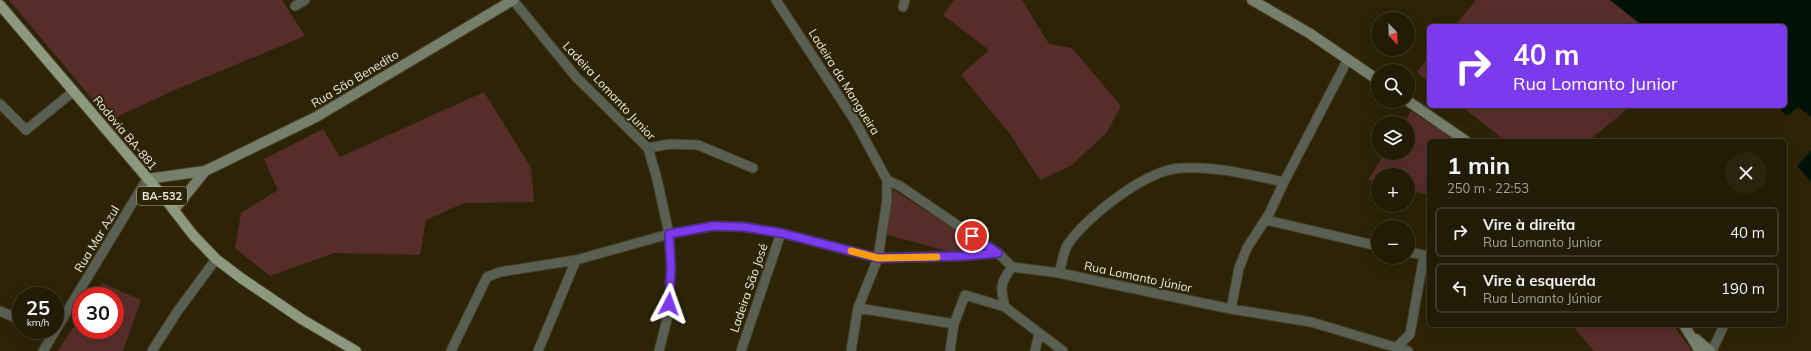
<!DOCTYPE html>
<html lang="pt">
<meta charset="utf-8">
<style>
:root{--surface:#221b05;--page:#2a240f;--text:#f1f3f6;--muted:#a2a19a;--line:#3f3927}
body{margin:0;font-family:Mulish,sans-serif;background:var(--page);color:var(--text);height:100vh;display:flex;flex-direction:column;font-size:15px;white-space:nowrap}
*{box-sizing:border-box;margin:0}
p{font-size:13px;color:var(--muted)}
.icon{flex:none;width:22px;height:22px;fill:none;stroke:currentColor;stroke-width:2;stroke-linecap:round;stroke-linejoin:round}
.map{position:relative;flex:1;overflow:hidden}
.panel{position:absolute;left:1427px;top:139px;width:360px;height:188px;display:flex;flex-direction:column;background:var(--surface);border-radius:6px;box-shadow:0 4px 16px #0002,0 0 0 1px var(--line)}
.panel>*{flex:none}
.banner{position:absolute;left:1427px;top:24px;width:360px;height:84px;border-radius:6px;box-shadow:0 4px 16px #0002,0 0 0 1px var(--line);background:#7c3aed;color:#fff;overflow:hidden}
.needle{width:26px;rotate:157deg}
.controls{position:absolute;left:1371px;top:12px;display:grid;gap:8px}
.controls a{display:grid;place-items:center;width:44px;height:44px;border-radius:50%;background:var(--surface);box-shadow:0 4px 16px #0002,0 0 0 1px var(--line);font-size:20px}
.speed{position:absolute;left:12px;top:287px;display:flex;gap:8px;font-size:20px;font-weight:700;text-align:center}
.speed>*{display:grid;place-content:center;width:52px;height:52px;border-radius:50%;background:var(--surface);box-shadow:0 4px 16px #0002,0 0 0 1px var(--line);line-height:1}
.speed small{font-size:10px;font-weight:400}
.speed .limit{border:6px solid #d22;background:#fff;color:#111}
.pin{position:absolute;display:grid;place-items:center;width:34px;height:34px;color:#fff;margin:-17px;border:2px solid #fff;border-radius:50%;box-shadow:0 1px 4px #0007}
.me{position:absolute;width:44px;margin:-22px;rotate:4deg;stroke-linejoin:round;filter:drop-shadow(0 0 3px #0008)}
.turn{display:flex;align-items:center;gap:14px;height:84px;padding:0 20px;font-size:18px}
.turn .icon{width:52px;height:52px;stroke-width:2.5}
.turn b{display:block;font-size:28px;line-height:34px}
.round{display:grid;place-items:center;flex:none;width:42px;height:42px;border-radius:21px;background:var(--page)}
.overview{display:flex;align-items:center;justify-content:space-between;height:68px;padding:0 20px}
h1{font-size:24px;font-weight:700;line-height:30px}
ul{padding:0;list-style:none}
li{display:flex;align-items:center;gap:12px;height:50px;margin:0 8px 6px;padding:0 12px;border:2px solid var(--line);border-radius:6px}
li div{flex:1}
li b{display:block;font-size:15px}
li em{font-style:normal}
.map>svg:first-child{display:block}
.green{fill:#572d2a}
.water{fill:#001208}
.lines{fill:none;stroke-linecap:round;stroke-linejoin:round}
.street-casing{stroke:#484024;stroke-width:11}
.secondary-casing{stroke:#484024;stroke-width:12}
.primary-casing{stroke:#484024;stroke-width:12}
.street{stroke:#595f53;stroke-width:9}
.secondary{stroke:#767f6c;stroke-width:10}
.primary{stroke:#8d997f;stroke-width:10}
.route-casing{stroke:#51269a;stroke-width:10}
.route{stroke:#7c3aed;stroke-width:7}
.slow{stroke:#f59e0b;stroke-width:7}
.labels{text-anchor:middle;stroke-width:4;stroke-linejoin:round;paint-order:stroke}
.shield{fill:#2d2407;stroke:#b4af9a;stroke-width:1}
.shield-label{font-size:11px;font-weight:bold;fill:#eeead9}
.street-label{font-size:12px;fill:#eeead9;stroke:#2d2407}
</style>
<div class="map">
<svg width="1811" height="351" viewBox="0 0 1811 351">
<rect width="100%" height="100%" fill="#2d2407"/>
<!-- green -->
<path class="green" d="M9 0H282L305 36 170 92 110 120Z
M954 0H1022L1049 44 1072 48 1121 106 1107 132 1072 165 1040 180 1010 134 961 75 989 50 943 15Z
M1476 0H1610L1643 26H1455Z
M1429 57V82L1417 72Z
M484 92 531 168 534 202 464 203 426 220 420 255 334 253 270 276 235 248 241 213 278 190 264 159 323 129 340 157Z
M1461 106H1631L1592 138 1595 141H1506Z
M1411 111 1456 141H1429V195L1408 190V175H1378V182L1368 180 1385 153H1408V123H1404Z
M894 190 984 249 951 252 884 234Z
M102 283 141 300 123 351H58L81 315V330H115V296H94Z
M1572 325H1673L1692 351H1594Z"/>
<!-- water -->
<path class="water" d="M1610 0H1811V117L1798 107 1788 115H1786L1777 106H1785V26H1643Z
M1811 151V182L1797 166Z"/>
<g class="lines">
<defs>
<path id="street" d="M513 0 576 77 648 148 657 179 669 234 671 268 668 315 659 351
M776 0 855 121 887 180V200L878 258 858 308 851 351
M295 6 305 0
M903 7 905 0
M0 104 26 130 74 91
M648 148 670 144 698 145 753 168
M887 180 900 186 998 253 1012 267 1059 273 1231 309 1311 322 1408 351
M1266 220 1378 246
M1059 273C1062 264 1063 252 1068 244 1087 216 1147 169 1182 168 1216 166 1250 175 1284 182
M1005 307C1000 288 1000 283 1012 267
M858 308 954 324
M1231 309 1239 268 1247 248 1269 214 1284 182 1348 59
M0 311 21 320
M43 351 147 179
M152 351 177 312 216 259
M451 351 487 277 500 272 576 260 669 234 713 226 744 227 781 233 878 258 964 256 998 253
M538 351 576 260
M741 351 781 233
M950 351 954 324 965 295 1005 307 1063 351
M1035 351 1039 334
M1397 351V347L1410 334 1424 255 1408 252
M1712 351 1724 325"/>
<path id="secondary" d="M1252 0 1309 33 1378 80
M1408 101 1466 141
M147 179 205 171 316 117 513 0
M174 210 205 171
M1684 325 1700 351
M1696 339 1710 351"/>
<path id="primary" d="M0 5 166 200 193 235 216 259 241 278 303 320 356 351"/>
</defs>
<!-- street casing -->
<use href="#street" class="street-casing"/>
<!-- secondary casing -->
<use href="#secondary" class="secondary-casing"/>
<!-- primary casing -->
<use href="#primary" class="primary-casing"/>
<!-- street -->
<use href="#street" class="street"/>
<!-- secondary -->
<use href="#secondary" class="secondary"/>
<!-- primary -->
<use href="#primary" class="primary"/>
</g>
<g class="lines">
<defs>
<path id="route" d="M669 304 671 268 669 234 713 226 744 227 781 233 878 258 964 256 998 253 972 236"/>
</defs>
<!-- route casing -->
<use href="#route" class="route-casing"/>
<!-- route -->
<use href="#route" class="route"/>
<!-- slow -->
<path class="slow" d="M851 251 878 258 937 257"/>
</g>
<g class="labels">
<!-- shield labels -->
<rect class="shield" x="137" y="187" width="50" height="18" rx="3"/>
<g class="shield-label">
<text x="162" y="200">BA-532</text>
</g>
<!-- street labels -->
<g class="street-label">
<text transform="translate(355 79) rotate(-31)" y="4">Rua São Benedito</text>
<text transform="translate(844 82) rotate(58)" y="4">Ladeira da Mangueira</text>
<text transform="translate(609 91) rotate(47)" y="4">Ladeira Lomanto Junior</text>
<text transform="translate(125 133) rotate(50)" y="4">Rodovia BA-881</text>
<text transform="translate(97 239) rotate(-59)" y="4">Rua Mar Azul</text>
<text transform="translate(1138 277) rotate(12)" y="4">Rua Lomanto Júnior</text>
<text transform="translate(749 288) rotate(-71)" y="4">Ladeira São José</text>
</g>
</g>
</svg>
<div class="controls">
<a><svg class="needle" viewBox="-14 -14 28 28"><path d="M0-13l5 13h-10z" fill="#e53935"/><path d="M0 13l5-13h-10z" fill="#a2a19a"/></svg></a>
<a><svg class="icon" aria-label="search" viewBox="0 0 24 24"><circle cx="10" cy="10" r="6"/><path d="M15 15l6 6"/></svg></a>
<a><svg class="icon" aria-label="layers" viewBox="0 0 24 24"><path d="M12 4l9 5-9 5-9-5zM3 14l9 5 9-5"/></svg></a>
<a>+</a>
<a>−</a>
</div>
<div class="speed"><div>25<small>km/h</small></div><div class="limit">30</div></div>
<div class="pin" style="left:972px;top:236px;background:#d93025"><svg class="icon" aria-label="arrive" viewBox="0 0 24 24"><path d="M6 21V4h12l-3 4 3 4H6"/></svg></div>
<svg class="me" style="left:669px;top:304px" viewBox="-20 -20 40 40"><path d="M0-17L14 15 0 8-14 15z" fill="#7c3aed" stroke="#fff" stroke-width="4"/></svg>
<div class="banner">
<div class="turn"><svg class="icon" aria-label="right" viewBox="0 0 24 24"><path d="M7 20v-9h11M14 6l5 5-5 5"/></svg><div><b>40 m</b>Rua Lomanto Junior</div></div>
</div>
<section class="panel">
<div class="overview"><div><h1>1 min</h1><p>250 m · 22:53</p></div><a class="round"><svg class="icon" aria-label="close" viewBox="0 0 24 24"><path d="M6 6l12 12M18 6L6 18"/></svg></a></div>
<ul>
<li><svg class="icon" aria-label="right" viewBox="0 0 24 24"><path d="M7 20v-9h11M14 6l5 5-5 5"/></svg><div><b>Vire à direita</b><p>Rua Lomanto Junior</p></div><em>40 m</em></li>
<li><svg class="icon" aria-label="left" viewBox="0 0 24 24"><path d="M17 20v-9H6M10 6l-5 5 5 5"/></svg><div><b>Vire à esquerda</b><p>Rua Lomanto Júnior</p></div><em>190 m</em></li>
</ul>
</section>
</div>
